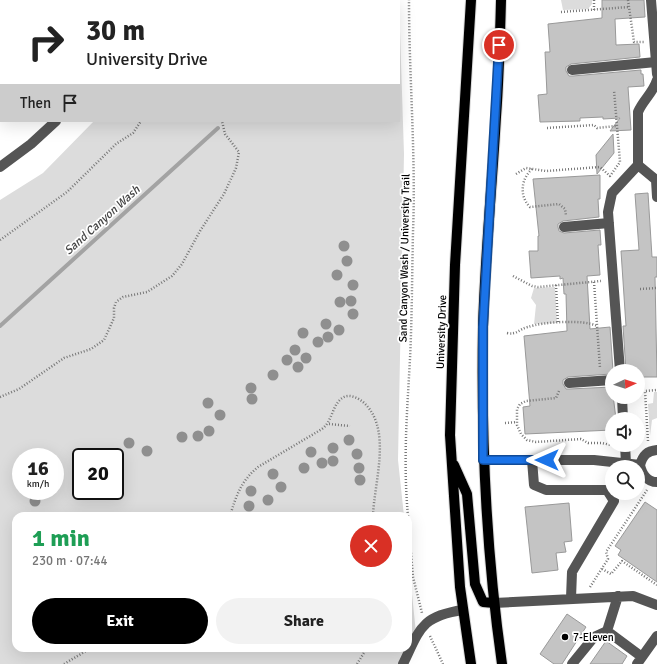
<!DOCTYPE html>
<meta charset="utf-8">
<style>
:root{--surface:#fff;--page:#f2f2f2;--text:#222;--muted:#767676;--accent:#000}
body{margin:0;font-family:Signika,sans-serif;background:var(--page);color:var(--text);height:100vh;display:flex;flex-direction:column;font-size:15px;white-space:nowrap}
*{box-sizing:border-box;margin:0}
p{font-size:13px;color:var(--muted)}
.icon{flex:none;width:22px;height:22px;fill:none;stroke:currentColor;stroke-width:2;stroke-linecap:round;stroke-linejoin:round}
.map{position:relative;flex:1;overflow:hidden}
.details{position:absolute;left:12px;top:512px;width:400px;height:140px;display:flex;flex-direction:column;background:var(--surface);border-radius:12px;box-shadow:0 4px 16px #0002}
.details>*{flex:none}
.top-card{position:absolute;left:0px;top:0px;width:400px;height:122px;box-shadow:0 4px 16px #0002;background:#fff;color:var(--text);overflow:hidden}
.needle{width:26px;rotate:87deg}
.buttons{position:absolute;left:605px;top:364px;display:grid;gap:8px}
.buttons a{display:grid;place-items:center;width:40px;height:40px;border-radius:50%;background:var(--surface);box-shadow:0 4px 16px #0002;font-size:20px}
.speed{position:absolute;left:12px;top:448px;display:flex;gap:8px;font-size:20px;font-weight:700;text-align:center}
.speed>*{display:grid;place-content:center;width:52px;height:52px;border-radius:50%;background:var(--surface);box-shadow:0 4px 16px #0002;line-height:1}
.speed small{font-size:10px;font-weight:400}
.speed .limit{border:2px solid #111;border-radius:6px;background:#fff;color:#111}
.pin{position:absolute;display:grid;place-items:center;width:34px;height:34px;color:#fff;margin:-17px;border:2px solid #fff;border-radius:50%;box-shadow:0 1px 4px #0007}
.me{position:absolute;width:44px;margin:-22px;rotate:270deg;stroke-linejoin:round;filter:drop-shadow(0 0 3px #0008)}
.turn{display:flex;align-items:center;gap:14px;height:84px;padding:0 20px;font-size:18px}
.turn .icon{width:52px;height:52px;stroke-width:2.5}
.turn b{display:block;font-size:28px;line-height:34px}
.then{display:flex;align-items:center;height:38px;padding:0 20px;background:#0003;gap:8px;font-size:15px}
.round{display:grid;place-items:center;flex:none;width:42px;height:42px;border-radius:21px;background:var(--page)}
.headline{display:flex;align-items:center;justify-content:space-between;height:68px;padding:0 20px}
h1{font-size:24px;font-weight:700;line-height:30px;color:#1e9e55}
.action{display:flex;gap:8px;margin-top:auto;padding:8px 20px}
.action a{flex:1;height:46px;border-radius:24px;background:var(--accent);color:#fff;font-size:16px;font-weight:700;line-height:46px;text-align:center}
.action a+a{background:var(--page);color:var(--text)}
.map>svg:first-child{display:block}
.green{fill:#dcdcdc;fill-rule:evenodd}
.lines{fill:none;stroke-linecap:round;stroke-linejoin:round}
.stream{stroke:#a3a3a3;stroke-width:4}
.building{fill:#c4c4c4;stroke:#999}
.major-casing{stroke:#dbdbdb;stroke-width:12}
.path{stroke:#777;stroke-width:2.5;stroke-dasharray:1 2;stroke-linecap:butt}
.minor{stroke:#555;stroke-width:10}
.major{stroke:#000;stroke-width:10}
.tree{fill:#8f8f8f}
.route-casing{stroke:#114b97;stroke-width:10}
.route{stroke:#1a73e8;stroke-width:7}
.poi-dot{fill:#000;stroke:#fff;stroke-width:1.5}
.labels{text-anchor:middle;stroke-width:3.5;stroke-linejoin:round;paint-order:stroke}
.street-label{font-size:11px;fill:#000;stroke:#fff}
.poi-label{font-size:11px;fill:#000;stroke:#fff;text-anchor:start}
.water-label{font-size:12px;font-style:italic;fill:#444;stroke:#fff}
</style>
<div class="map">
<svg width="657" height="664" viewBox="0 0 657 664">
<rect width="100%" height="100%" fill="#fff"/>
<!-- green -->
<path class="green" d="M0 0H86L1 1 0 123Z
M208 0H399L404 154 398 460 404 516H16V648H408V555L416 633 400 664H0V200L43 173 94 121H399V1ZM21 457H55V491H21ZM81 457H115V491H81Z
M561 0H592V4L588 9 563 10Z
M555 287 557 323 534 324 536 305 531 298 534 288Z
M654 392H657V418L652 420 650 436 648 404 653 403Z"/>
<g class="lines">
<!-- stream -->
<path class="stream" d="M328 1 329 0
M0 326 218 128"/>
</g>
<!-- building -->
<path class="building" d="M602 0H644L645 17 615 19 616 45 639 44 640 57 571 64 566 67V71L569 76H573L641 70V74H643L644 86 628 87 631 130 610 131 620 118 603 119V117L580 118V121L540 122 538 95 547 94 545 52H550L548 24 602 18Z
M613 134 614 153 597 174 596 155Z
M600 175V199H598L599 217 563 221 558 224V227L559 231 564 233 600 230 601 245H598L600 275 587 276 590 329 610 327 613 371H610L611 374 568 377 563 380V384L566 389H569L612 387 616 419H612V430L525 434 523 407 530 406 524 336 567 331 566 294H564L563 278 560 279V276L531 278 529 251H538V236H539L533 179Z
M648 193 652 257H657V277H655L657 377H638V371H626L623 326H626L621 251 639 250 635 194Z
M645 502 657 510V582L618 555 621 550 615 546Z
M569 503 572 541 564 542 566 552 556 553 558 570 532 573 525 507Z
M567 614 586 627 562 664H554L540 654Z
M606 641 627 656 622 664H590Z"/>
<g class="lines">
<defs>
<path id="major" d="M501 0C500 39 499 78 496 117 492 187 485 257 483 327 481 440 486 552 502 664
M454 465 467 494 475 584 483 602 494 603
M471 664 460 587 450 435 455 265 471 0"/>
</defs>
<!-- major casing -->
<use href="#major" class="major-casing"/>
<!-- path -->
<path class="path" d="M120 0 121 1
M594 0V10
M628 0 634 42H644
M124 1V0
M561 12 629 7
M547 128 594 125 597 128 616 126
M532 169C521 179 519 196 530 207L559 204 565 209 566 215
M516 174 526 168 546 171 600 167 610 176 620 162 614 90
M0 240 67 192 116 144 133 133 141 121
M513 276 532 286 538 287 601 281
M594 282 600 368
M556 285 558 324
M640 289 657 288
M507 333C517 335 519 329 528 327 542 322 584 319 597 326
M559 391 556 398 526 401 520 404 517 409V425L521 434 527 440 536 442 581 439 588 443H602L615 446
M0 397 19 389 64 358 91 349 104 340 114 318V308L116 302 123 297 147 292 172 276 182 264 200 231 224 194 236 168 239 152 225 134 222 121
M505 423 517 422
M329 424 350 426
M648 441 645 391 657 390
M230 516C236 496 241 481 258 467L322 429C333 421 332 403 344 397 350 394 358 398 363 402 393 428 374 482 373 516
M408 516C403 462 407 413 410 359 412 317 412 275 413 232 416 155 409 77 409 0
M408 517 413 577 422 613
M602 569 611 574 622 561 657 585
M590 587 608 559 606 552 647 490
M430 636 443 664
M64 664 91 648
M357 664 367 648"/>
<!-- minor -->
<path class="minor" d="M150 0 151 1
M651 0 657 74
M161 1 162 0
M572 70 656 62
M638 165 656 180 657 197
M0 167 31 144 56 121
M564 227 609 223
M620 371 608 212 612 193 638 165V112C643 100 653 93 657 80
M569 383 612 380
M622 397 623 419
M625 445 626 463
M483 460H594L640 465C642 474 647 482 657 482
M532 460 534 485 546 490H607L614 501 572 572 571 598
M640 465C643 455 647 451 657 450
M618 596 607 631 642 657
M494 603 633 596 657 605
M403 664C420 629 421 616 463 610
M572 664 594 637 607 631
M637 664 657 636"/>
<!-- major -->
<use href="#major" class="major"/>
</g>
<!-- trees -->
<g class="tree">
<circle cx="344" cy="246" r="5.5"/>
<circle cx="347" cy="261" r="5.5"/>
<circle cx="337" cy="275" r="5.5"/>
<circle cx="353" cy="285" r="5.5"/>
<circle cx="351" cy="301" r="5.5"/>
<circle cx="340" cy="302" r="5.5"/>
<circle cx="353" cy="314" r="5.5"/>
<circle cx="326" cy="324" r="5.5"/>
<circle cx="339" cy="330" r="5.5"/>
<circle cx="303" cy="333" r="5.5"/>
<circle cx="328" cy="337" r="5.5"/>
<circle cx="318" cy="342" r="5.5"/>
<circle cx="295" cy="350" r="5.5"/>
<circle cx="306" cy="358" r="5.5"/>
<circle cx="287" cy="360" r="5.5"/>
<circle cx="298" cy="367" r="5.5"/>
<circle cx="273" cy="375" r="5.5"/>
<circle cx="251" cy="388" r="5.5"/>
<circle cx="252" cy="399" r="5.5"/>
<circle cx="208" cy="403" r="5.5"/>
<circle cx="220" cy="415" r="5.5"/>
<circle cx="209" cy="431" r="5.5"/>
<circle cx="198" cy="436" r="5.5"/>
<circle cx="182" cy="437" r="5.5"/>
<circle cx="349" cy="440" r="5.5"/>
<circle cx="129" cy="443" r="5.5"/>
<circle cx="333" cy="448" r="5.5"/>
<circle cx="147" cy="451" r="5.5"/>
<circle cx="311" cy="452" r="5.5"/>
<circle cx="357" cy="454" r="5.5"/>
<circle cx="333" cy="461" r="5.5"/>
<circle cx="322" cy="463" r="5.5"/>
<circle cx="304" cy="468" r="5.5"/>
<circle cx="359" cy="468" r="5.5"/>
<circle cx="273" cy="474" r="5.5"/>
<circle cx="360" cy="480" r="5.5"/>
<circle cx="281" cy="487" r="5.5"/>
<circle cx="251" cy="491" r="5.5"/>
<circle cx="268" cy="500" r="5.5"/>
<circle cx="35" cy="501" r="5.5"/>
<circle cx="249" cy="506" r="5.5"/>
</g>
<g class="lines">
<defs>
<path id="route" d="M499 45 483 327V460H547"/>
</defs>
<!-- route casing -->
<use href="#route" class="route-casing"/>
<!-- route -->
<use href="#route" class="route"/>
</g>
<!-- markers -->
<circle class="poi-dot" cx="565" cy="637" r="4"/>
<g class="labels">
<!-- street labels -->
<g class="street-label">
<text transform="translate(404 258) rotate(-89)" y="4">Sand Canyon Wash / University Trail</text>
<text transform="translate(441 332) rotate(-88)" y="4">University Drive</text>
</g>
<!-- poi labels -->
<g class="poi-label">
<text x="573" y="641">7-Eleven</text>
</g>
<!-- water labels -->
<g class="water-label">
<text transform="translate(102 220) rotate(-42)" y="4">Sand Canyon Wash</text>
</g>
</g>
</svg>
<div class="buttons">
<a><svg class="needle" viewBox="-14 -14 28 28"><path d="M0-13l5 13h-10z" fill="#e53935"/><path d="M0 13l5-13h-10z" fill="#767676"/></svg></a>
<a><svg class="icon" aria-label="sound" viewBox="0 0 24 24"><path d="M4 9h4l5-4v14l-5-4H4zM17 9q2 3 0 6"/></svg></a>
<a><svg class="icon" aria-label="search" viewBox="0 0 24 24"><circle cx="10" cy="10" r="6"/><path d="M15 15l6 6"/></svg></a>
</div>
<div class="speed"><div>16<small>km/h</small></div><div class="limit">20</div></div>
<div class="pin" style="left:499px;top:45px;background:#d93025"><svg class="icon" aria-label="arrive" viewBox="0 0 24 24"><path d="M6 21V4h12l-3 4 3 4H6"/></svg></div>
<svg class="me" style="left:547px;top:460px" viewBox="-20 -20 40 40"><path d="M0-17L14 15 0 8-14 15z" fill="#1a73e8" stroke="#fff" stroke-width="4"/></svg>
<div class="top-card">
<div class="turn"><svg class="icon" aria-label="right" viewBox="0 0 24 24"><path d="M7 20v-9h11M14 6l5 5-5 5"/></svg><div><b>30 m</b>University Drive</div></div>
<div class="then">Then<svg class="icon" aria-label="arrive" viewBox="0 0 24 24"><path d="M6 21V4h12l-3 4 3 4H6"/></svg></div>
</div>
<section class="details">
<div class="headline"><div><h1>1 min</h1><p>230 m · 07:44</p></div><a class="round" style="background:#d93025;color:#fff"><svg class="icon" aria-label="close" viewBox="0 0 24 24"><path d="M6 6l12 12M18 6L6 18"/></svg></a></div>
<div class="action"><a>Exit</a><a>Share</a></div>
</section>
</div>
